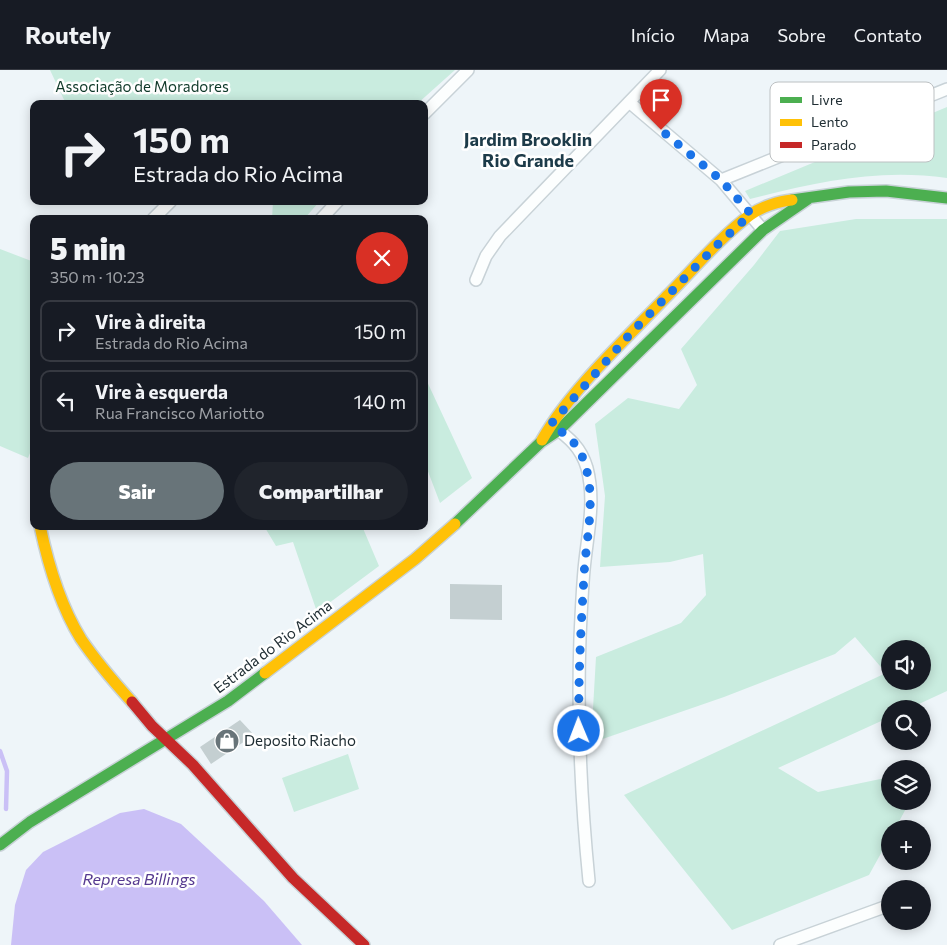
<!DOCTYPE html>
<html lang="pt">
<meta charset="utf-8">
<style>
:root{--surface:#171b24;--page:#20242c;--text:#f1f3f6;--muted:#9ea1a6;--line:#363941;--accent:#687479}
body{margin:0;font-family:Commissioner,sans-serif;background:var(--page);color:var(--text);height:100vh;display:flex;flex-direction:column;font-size:19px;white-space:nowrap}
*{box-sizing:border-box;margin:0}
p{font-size:16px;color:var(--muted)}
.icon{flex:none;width:28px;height:28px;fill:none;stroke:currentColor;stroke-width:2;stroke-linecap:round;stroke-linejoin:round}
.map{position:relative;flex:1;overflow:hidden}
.drawer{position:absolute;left:30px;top:145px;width:398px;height:315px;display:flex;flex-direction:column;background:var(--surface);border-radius:10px;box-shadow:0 2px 12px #0003}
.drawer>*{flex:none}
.hud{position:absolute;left:30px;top:30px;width:398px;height:105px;border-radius:10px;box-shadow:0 2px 12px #0003;background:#171b24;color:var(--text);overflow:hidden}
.controls{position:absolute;left:881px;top:570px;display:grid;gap:10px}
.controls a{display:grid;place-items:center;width:50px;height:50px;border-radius:50%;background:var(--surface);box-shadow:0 2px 12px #0003;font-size:25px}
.pin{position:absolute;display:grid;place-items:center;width:42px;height:42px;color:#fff;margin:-51px -21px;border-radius:50% 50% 50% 0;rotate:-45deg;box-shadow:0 0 5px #0007}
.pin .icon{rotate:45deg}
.me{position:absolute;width:55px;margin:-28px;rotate:359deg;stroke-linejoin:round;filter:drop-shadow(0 0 4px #0008)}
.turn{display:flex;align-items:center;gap:18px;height:105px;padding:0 20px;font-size:22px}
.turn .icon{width:65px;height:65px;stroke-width:2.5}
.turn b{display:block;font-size:35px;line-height:42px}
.round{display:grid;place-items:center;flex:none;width:52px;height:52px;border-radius:26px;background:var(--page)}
.summary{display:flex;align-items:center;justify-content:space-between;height:85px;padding:0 20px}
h1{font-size:30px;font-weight:800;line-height:38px}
.primary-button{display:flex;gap:10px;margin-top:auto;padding:10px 20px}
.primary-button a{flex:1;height:58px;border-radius:30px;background:var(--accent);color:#fff;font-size:20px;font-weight:800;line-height:58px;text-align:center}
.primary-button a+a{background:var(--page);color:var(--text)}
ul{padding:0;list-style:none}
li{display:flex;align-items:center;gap:15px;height:62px;margin:0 10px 8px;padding:0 10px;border:2px solid var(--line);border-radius:10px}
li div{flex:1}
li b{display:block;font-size:19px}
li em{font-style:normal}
header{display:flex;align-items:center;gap:30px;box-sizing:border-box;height:70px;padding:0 25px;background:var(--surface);border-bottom:1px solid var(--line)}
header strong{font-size:24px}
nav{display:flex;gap:28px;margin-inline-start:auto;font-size:18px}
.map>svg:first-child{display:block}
.green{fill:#c9ecdf;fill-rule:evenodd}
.water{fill:#cac0f6}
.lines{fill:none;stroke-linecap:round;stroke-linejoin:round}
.stream{stroke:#cac0f6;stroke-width:4.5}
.building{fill:#c4cfd1}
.street-casing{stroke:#c8d2d7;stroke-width:14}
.fast-casing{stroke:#c8d2d7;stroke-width:14}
.slow-casing{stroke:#c8d2d7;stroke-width:14}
.jam-casing{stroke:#c8d2d7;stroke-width:14}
.street{stroke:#fcfefe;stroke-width:11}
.fast{stroke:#4caf50;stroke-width:11}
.slow{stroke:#ffc107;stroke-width:11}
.jam{stroke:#c62828;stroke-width:11}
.route{stroke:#1a73e8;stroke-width:9;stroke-dasharray:0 16.2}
.labels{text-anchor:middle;stroke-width:5;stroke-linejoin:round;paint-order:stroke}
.park-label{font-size:15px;fill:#0f3929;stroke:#fff}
.street-label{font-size:15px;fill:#202e34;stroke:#fff}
.poi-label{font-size:15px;fill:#202e34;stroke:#fff;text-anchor:start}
.water-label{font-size:16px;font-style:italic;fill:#55398f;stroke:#fff}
.quarter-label{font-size:18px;font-weight:bold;fill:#1d3b49;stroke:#fff}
.key{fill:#fff;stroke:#bcc0c2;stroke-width:1}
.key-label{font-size:14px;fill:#202e34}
</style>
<header>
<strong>Routely</strong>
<nav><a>Início</a><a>Mapa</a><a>Sobre</a><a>Contato</a></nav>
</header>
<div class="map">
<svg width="947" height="875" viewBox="0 0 947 875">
<rect width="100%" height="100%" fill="#eef5f9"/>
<!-- green -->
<path class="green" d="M50 0H455L417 34H66Z
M947 37V108C879 98 815 112 750 129L745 121Z
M273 131H320L304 149H272Z
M856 149H947V621L908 639H890V647L778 698 818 722 890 707V731H910L895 759H890V767L869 805 732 860 624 725 886 603 855 567 835 584 724 627 591 673 596 587 681 553 706 525 703 484 670 492 600 497 605 426 595 354 628 328 679 339 697 315 681 279 754 195 780 161ZM890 579H922V611H890Z
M0 179 34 192V373L28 388 0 376Z
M424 305 472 408 440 433 424 391Z
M264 456H362L379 496 317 542 293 472 276 476Z
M348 684 359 719 294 742 282 708Z"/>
<!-- water -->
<path class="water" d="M144 739 181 754 264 831 302 875H11L15 835 26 800 43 782 120 743Z"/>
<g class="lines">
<!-- stream -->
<path class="stream" d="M0 681 7 701 6 739"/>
</g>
<!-- building -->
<path class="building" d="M450 514 502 515V550L450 549Z
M240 650 254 665 211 694 200 677Z"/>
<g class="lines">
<defs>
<path id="street" d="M629 32 721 110 763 160
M424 44 468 0
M721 110 947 19
M153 149 171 131
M321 149 338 131
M476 210 486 186 500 166 660 0
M552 355C569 368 581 377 587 398 596 432 587 466 584 500 582 523 581 546 580 568 577 650 581 730 589 811
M780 875 890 835"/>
<path id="fast" d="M792 130 849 122 886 121 947 128
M455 454 541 372 559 360 763 160 808 129
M0 775 30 752 228 631 265 603"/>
<path id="slow" d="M542 370C571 319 625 270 666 227 693 200 719 168 750 145 761 137 779 131 792 130
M40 456C48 494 60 535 81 569 96 591 114 612 132 632
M265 603 415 489 455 454"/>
<path id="jam" d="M132 632 152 656 193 695 293 808 364 875"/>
</defs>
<!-- street casing -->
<use href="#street" class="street-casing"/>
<!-- fast casing -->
<use href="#fast" class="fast-casing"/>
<!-- slow casing -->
<use href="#slow" class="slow-casing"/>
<!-- jam casing -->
<use href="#jam" class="jam-casing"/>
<!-- street -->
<use href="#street" class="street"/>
<!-- fast -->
<use href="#fast" class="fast"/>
<!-- slow -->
<use href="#slow" class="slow"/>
<!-- jam -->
<use href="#jam" class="jam"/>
</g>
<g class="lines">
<!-- route -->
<path class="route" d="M579 661C578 609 581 557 584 506 586 465 598 425 582 386 576 371 563 363 551 354L631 263 716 176 751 144 721 110 661 60"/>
</g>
<!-- icons -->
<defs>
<symbol id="shop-disc" viewBox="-11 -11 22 22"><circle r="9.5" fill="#687479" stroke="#fff"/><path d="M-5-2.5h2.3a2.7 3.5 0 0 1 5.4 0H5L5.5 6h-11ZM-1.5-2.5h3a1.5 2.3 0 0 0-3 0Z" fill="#fff"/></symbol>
</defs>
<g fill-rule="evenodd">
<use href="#shop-disc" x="213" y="657" width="28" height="28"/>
</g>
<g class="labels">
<!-- park labels -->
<g class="park-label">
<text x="142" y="22">Associação de Moradores</text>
</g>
<!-- street labels -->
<g class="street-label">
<text transform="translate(273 577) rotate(-37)" y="5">Estrada do Rio Acima</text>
</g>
<!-- poi labels -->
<g class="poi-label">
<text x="244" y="676">Deposito Riacho</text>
</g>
<!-- water labels -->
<g class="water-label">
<text x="139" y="815">Represa Billings</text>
</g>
<!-- quarter labels -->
<g class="quarter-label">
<text x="528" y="76">Jardim Brooklin<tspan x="528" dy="21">Rio Grande</tspan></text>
</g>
</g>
<!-- legend -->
<rect x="770" y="12" width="164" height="80" rx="8" class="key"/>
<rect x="780" y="27" width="22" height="6" fill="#4caf50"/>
<rect x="780" y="49" width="22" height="7" fill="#ffc107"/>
<rect x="780" y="72" width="22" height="6" fill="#c62828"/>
<g class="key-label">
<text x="811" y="35">Livre</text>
<text x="811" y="57">Lento</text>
<text x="811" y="80">Parado</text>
</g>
</svg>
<div class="controls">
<a><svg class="icon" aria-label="sound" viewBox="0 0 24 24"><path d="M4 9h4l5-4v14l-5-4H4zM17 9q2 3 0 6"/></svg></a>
<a><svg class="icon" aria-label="search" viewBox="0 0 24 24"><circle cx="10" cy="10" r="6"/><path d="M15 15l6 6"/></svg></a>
<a><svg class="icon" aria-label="layers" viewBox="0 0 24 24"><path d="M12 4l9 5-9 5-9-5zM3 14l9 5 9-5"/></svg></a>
<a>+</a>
<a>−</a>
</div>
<div class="pin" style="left:661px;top:60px;background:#d93025"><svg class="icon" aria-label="arrive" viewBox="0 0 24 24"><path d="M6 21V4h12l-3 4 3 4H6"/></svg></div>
<svg class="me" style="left:579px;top:661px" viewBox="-20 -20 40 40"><circle r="17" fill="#1a73e8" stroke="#fff" stroke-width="3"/><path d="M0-11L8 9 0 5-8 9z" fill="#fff"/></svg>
<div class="hud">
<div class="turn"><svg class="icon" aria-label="right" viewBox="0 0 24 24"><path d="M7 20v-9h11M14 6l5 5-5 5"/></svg><div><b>150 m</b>Estrada do Rio Acima</div></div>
</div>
<section class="drawer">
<div class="summary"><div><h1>5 min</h1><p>350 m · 10:23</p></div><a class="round" style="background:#d93025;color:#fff"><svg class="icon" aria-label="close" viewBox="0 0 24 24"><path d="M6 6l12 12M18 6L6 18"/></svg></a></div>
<ul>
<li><svg class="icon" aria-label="right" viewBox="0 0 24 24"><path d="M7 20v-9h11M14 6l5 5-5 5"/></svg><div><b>Vire à direita</b><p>Estrada do Rio Acima</p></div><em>150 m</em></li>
<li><svg class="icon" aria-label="left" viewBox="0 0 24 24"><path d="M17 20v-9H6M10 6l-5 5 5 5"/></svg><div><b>Vire à esquerda</b><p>Rua Francisco Mariotto</p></div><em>140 m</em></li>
</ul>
<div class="primary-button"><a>Sair</a><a>Compartilhar</a></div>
</section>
</div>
